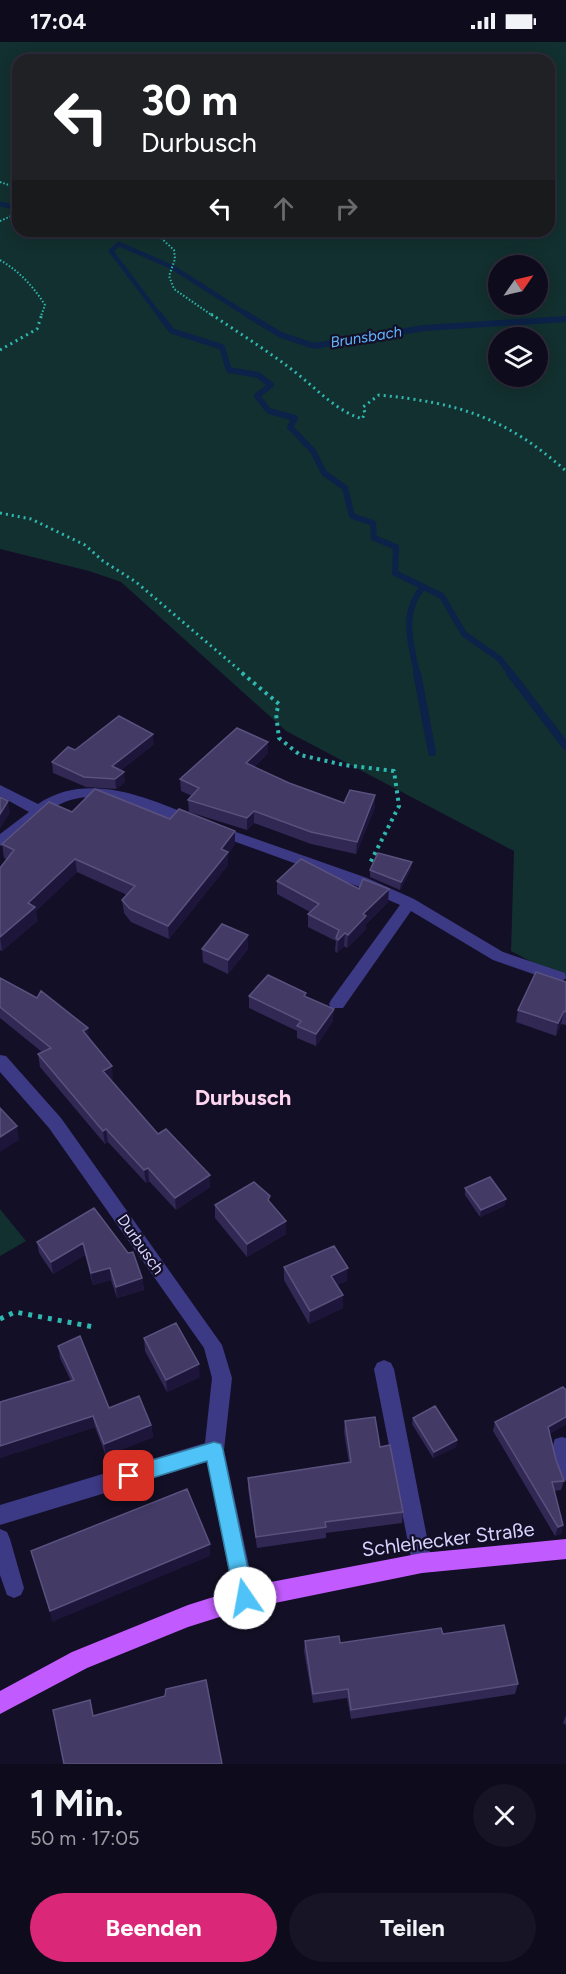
<!DOCTYPE html>
<html lang="de">
<meta charset="utf-8">
<style>
:root{--surface:#0e0b1c;--page:#171425;--text:#f1f3f6;--muted:#9b9ba3;--line:#2e2b3b;--accent:#db2777}
body{margin:0;font-family:Figtree,sans-serif;background:var(--page);color:var(--text);height:100vh;display:flex;flex-direction:column;font-size:22px;white-space:nowrap}
*{box-sizing:border-box;margin:0}
p{font-size:20px;color:var(--muted)}
.icon{flex:none;width:33px;height:33px;fill:none;stroke:currentColor;stroke-width:2;stroke-linecap:round;stroke-linejoin:round}
.map{position:relative;height:1722px;overflow:hidden}
.sheet{display:flex;flex-direction:column;background:var(--surface);flex:1}
.sheet>*{flex:none}
.top-card{position:absolute;left:12px;top:12px;width:543px;height:183px;border-radius:18px;box-shadow:0 3px 15px #0003,0 0 0 2px var(--line);background:#202124;color:#fff;overflow:hidden}
.needle{width:39px;rotate:56deg}
.tools{position:absolute;left:488px;top:213px;display:grid;gap:12px}
.tools a{display:grid;place-items:center;width:60px;height:60px;border-radius:50%;background:var(--surface);box-shadow:0 3px 15px #0003,0 0 0 2px var(--line);font-size:30px}
.pin{position:absolute;display:grid;place-items:center;width:51px;height:51px;color:#fff;margin:-26px;border-radius:12px;box-shadow:0 3px 9px #0006}
.me{position:absolute;width:66px;margin:-33px;rotate:348deg;stroke-linejoin:round;filter:drop-shadow(0 0 4px #0008)}
.turn{display:flex;align-items:center;gap:21px;height:126px;padding:0 30px;font-size:27px}
.turn .icon{width:78px;height:78px;stroke-width:2.5}
.turn b{display:block;font-size:42px;line-height:51px}
.lanes{display:flex;align-items:center;height:57px;padding:0 30px;background:#0003;justify-content:center;gap:30px;direction:ltr}
.lanes .off{opacity:.35}
.round{display:grid;place-items:center;flex:none;width:63px;height:63px;border-radius:32px;background:var(--page)}
.summary{display:flex;align-items:center;justify-content:space-between;height:102px;padding:0 30px}
h1{font-size:36px;font-weight:700;line-height:45px}
.primary-button{display:flex;gap:12px;margin-top:auto;padding:12px 30px}
.primary-button a{flex:1;height:69px;border-radius:36px;background:var(--accent);color:#fff;font-size:24px;font-weight:700;line-height:69px;text-align:center}
.primary-button a+a{background:var(--page);color:var(--text)}
.status{display:flex;justify-content:space-between;align-items:center;height:42px;padding:0 30px;background:var(--surface);direction:ltr}
.status svg{height:16px;fill:currentColor}
.map>svg:first-child{display:block}
.green{fill:#12302f;fill-rule:evenodd}
.lines{fill:none;stroke-linecap:round;stroke-linejoin:round}
.stream-far2{stroke:#0c2248;stroke-width:4.5}
.stream-far1{stroke:#0c2248;stroke-width:6}
.stream{stroke:#0c2248;stroke-width:8}
.path-far3{stroke:#2fb8b0;stroke-width:2;stroke-dasharray:1.5 2;stroke-linecap:butt}
.path-far2{stroke:#2fb8b0;stroke-width:3;stroke-dasharray:2 4;stroke-linecap:butt}
.path-far1{stroke:#2fb8b0;stroke-width:4;stroke-dasharray:3 4.5;stroke-linecap:butt}
.path{stroke:#2fb8b0;stroke-width:5;stroke-dasharray:4 6;stroke-linecap:butt}
.minor{fill:#3d3a85;fill-rule:evenodd}
.major{fill:#c25bff;fill-rule:evenodd}
.wall{fill:#312854}
.shaded-wall{fill:#1d163a}
.building{fill:#433a66;stroke:#5a527e;stroke-width:1.5}
.route{fill:#4fc3f7;stroke:#337fa1;stroke-width:1.5}
.labels{text-anchor:middle;stroke-width:4.5;stroke-linejoin:round;paint-order:stroke}
.far-water-label{font-size:15px;font-style:italic;fill:#62b6ff;stroke:#130f26}
.street-label{font-size:16px;fill:#d9d4ff;stroke:#130f26}
.near-street-label{font-size:20px;fill:#d9d4ff;stroke:#130f26}
.district-label{font-size:22px;font-weight:bold;fill:#ffd6f0;stroke:#130f26}
</style>
<div class="status"><b>17:04</b><svg viewBox="0 0 49 12"><path d="M0 12V9h3v3zM5 12V6h3v6zM10 12V3h3v9zM15 12V0h3v12zM26 1h20v11H26zM47 4h2v5h-2z"/></svg></div>
<div class="map">
<svg width="566" height="1722" viewBox="0 0 566 1722">
<rect width="100%" height="100%" fill="#130f26"/>
<!-- green -->
<path class="green" d="M0 0H566V938L511 909 514 809 286 689 121 540 89 529 0 507ZM18 18H549V189H18ZM498 224H537V262H498ZM498 296H537V334H498Z
M0 1167 26 1199 0 1214Z"/>
<g class="lines">
<!-- stream-far2 -->
<path class="stream-far2" d="M0 162 9 164
M160 274 111 209 119 202 172 225 249 274"/>
<!-- stream-far1 -->
<path class="stream-far1" d="M159 272 172 289 222 305 229 328 258 333 271 343 257 354 269 369 295 376 290 385 313 409 324 431 345 446 352 474 373 481 374 496 396 505 395 531 442 554 464 592 500 617 511 632
M246 272 281 293 314 304 424 286 566 277
M417 632C411 600 400 572 423 545"/>
<!-- stream -->
<path class="stream" d="M417 631 432 710
M510 631 566 704"/>
<!-- path-far3 -->
<path class="path-far3" d="M0 140 18 146
M0 179 18 171
M57 189 98 195 131 192 160 195 174 208 175 217 169 234 174 247 213 274
M0 218C19 229 33 244 45 263L41 274"/>
<!-- path-far2 -->
<path class="path-far2" d="M211 272C239 291 268 309 295 330 317 347 335 368 362 377L365 371 363 365 379 353C459 361 505 375 566 429
M0 308 37 287 42 272
M0 471 31 477 85 503 103 519 136 540 244 632"/>
<!-- path-far1 -->
<path class="path-far1" d="M242 631 279 662 276 672 279 696 300 713 344 723 394 729 399 764 369 823"/>
<!-- path -->
<path class="path" d="M0 1277 15 1270 94 1285"/>
<!-- minor -->
<path class="minor" d="M0 743 38 762C87 729 147 755 196 776L198 779 191 784C147 771 98 738 53 766 35 777 21 798 0 804V792L29 770 0 754Z
M216 783 367 836 414 857 503 910 565 931 566 936 559 941 493 918 411 869 343 966H331L329 962 331 958 400 863 357 844 211 791 209 788Z
M0 1013 6 1014 61 1076 222 1303 232 1336 224 1408 256 1556 252 1563 245 1567 238 1563 234 1556 207 1420 0 1483V1463L205 1401 212 1336 204 1306 49 1086 0 1030Z
M384 1318 391 1321 394 1327 432 1521 429 1528 422 1531 415 1528 412 1521 374 1327 377 1321Z
M562 1395 566 1396V1439L559 1436C554 1425 550 1408 555 1397Z
M0 1487 7 1490 10 1497 24 1546 21 1553 14 1556 7 1553 0 1533Z"/>
<!-- major -->
<path class="major" d="M566 1497V1517L422 1531 245 1567 188 1585 87 1626 0 1672V1649L72 1610 188 1563 245 1545 422 1511Z"/>
</g>
<!-- wall -->
<path class="wall" d="M154 702 121 728 125 740 116 747 86 745 53 731 52 720 75 708Z
M268 711 254 725 289 741 344 761 375 753V765L356 812 311 802 254 781 247 788 189 770 188 758 192 754 181 749 180 737Z
M72 770 170 777 235 789V802L228 812V823L169 897 131 880 124 871 122 858 127 853 77 830 36 869 37 879 2 909 0 908V826L7 817 4 816 2 802Z
M411 827 400 848 370 835V828Z
M277 839 359 847 388 860 366 882V887L347 906 344 904 337 911 335 909 336 899 308 885V872L310 870 277 852Z
M248 893V907L228 932 203 920 202 907Z
M0 936 90 998 113 1037 111 1038 158 1092 210 1133V1145L176 1168 149 1139 146 1141 108 1100 105 1102 40 1025 38 1012 42 1010 0 976Z
M566 940V983L561 982 556 994 516 980 518 968Z
M249 954 306 955 333 979 316 1004 297 996V989L249 966Z
M465 1146 506 1157 504 1164 480 1175 465 1153Z
M215 1163 286 1192 247 1215 215 1176Z
M94 1166 142 1236 144 1248 117 1256 111 1238 93 1243 85 1213 53 1232 39 1211 37 1200Z
M284 1225 347 1239 337 1243 343 1253V1266L309 1282 284 1238Z
M144 1296 200 1335 167 1350 145 1309Z
M58 1304 109 1366 151 1383 153 1395 106 1414 95 1385 0 1416V1360L71 1339 60 1316Z
M413 1376 457 1398 456 1405 433 1416 412 1382Z
M345 1379 380 1405 403 1470 402 1481 326 1491V1496L257 1506 248 1447V1436L349 1421 344 1390Z
M495 1380 550 1392 556 1418 564 1439 561 1448 554 1449 563 1483 561 1492 555 1494 493 1389Z
M443 1592 518 1642 515 1652 351 1677 347 1656 313 1661 304 1609 305 1599 340 1601Z
M566 1673V1683L563 1681Z"/>
<!-- shaded-wall -->
<path class="shaded-wall" d="M153 692 154 702 113 734 112 724Z
M268 700V711L246 733V721Z
M124 730 125 740 116 747 115 737Z
M375 753V765L356 812 357 800Z
M8 759 10 771 0 787V772Z
M254 769V781L247 788V776Z
M235 789V802L228 812V823L169 897 168 884Z
M75 817 77 830 36 869 37 879 2 909 0 895 28 861Z
M412 820 411 827 400 848 401 840Z
M389 847 388 860 366 882V887L347 906 348 893 363 872Z
M345 891 344 904 337 911 338 898Z
M248 893V907L228 932V918Z
M334 967 333 979 316 1004V992Z
M564 969 561 982 556 994 558 981Z
M88 986 90 999 83 989Z
M112 1024 113 1037 105 1042 103 1029Z
M17 1084 19 1098 0 1110V1095Z
M106 1087 108 1100 105 1102 103 1089Z
M148 1126 149 1139 146 1141 144 1128Z
M210 1133V1145L176 1168 175 1156Z
M506 1157 504 1164 480 1175 481 1168Z
M286 1179V1192L247 1215V1202Z
M83 1201 85 1213 53 1232 51 1220Z
M110 1226 111 1238 93 1243 91 1231Z
M348 1226 347 1239 331 1246V1234Z
M142 1236 144 1248 117 1256 116 1245Z
M343 1253V1266L309 1282 310 1269Z
M199 1322 200 1335 167 1350 166 1338Z
M93 1374 95 1385 0 1416V1404Z
M566 1375V1383L546 1394 548 1385Z
M151 1383 153 1395 106 1414 104 1402Z
M457 1398 456 1405 433 1416 434 1410Z
M563 1483 561 1492 555 1494 558 1485Z
M210 1502V1514L52 1580 50 1569Z"/>
<!-- building -->
<path class="building" d="M119 674 153 692 112 724 124 730 115 737 84 735 52 720 68 705 75 708Z
M237 686 268 700 246 721 289 741 344 761 350 748 375 753 357 800 311 790 254 769 247 776 188 758 199 746 180 737Z
M95 747 170 777 179 767 235 789 221 807 228 810 168 884 130 867 122 858 135 844 75 817 28 861 35 865 0 895V826L14 808 2 802 49 760 72 770Z
M0 755 8 759 0 772Z
M378 811 412 820 401 840 370 828Z
M301 817 359 847 363 837 389 847 363 872 366 874 348 893 345 891 338 898 336 896 339 888 308 872 319 862 277 839Z
M222 882 248 893 228 918 202 907Z
M536 930 566 940V970L564 969 558 981 518 968Z
M268 933 306 951 304 954 334 967 316 992 297 984 301 979 249 954Z
M0 936 37 956 41 949 88 986 83 989 112 1024 103 1029 158 1092 166 1087 210 1133 175 1156 148 1126 144 1128 106 1087 103 1089 38 1012 51 1006 0 965Z
M0 1066 17 1084 0 1095Z
M490 1135 506 1157 481 1168 465 1146Z
M254 1140 270 1154 268 1158 286 1179 247 1202 215 1163Z
M94 1166 128 1211 133 1210 142 1236 116 1245 110 1226 91 1231 83 1201 51 1220 37 1200Z
M334 1204 348 1226 331 1234 343 1253 310 1269 284 1225Z
M176 1281 199 1322 166 1338 144 1296Z
M80 1294 109 1366 139 1354 151 1383 104 1402 93 1374 0 1404V1360L74 1338 58 1304Z
M563 1345 566 1348V1375L548 1385 556 1418 564 1439 552 1440 563 1483 558 1485 495 1380Z
M435 1364 457 1398 434 1410 413 1376Z
M375 1375 380 1405 390 1403 403 1470 325 1480 326 1485 256 1495 248 1436 351 1420 345 1379Z
M187 1447 210 1502 50 1569 31 1509Z
M504 1583 518 1642 351 1668 348 1647 313 1652 305 1599 339 1594 340 1601 441 1586 443 1592Z
M206 1638 222 1722H64L53 1668 90 1658 93 1674 165 1654 166 1647Z"/>
<!-- route -->
<path class="route" d="M214 1400 221 1402 223 1408 254 1556 252 1563 245 1566 238 1563 235 1556 207 1419 129 1443 122 1440 119 1434 122 1428 129 1425Z"/>
<g class="labels">
<!-- far-water labels -->
<g class="far-water-label">
<text transform="translate(366 295) rotate(-9)" y="5">Brunsbach</text>
</g>
<!-- street labels -->
<g class="street-label">
<text transform="translate(141 1202) rotate(55)" y="6">Durbusch</text>
</g>
<!-- near-street labels -->
<g class="near-street-label">
<text transform="translate(448 1497) rotate(-7)" y="7">Schlehecker Straße</text>
</g>
<!-- district labels -->
<g class="district-label">
<text x="243" y="1063">Durbusch</text>
</g>
</g>
</svg>
<div class="tools">
<a><svg class="needle" viewBox="-14 -14 28 28"><path d="M0-13l5 13h-10z" fill="#e53935"/><path d="M0 13l5-13h-10z" fill="#9b9ba3"/></svg></a>
<a><svg class="icon" aria-label="layers" viewBox="0 0 24 24"><path d="M12 4l9 5-9 5-9-5zM3 14l9 5 9-5"/></svg></a>
</div>
<div class="pin" style="left:129px;top:1434px;background:#d93025"><svg class="icon" aria-label="arrive" viewBox="0 0 24 24"><path d="M6 21V4h12l-3 4 3 4H6"/></svg></div>
<svg class="me" style="left:245px;top:1556px" viewBox="-20 -20 40 40"><circle r="19" fill="#fff"/><path d="M0-13L10 11 0 6-10 11z" fill="#4fc3f7"/></svg>
<div class="top-card">
<div class="turn"><svg class="icon" aria-label="left" viewBox="0 0 24 24"><path d="M17 20v-9H6M10 6l-5 5 5 5"/></svg><div><b>30 m</b>Durbusch</div></div>
<div class="lanes"><svg class="icon" aria-label="left" viewBox="0 0 24 24"><path d="M17 20v-9H6M10 6l-5 5 5 5"/></svg><svg class="icon off" aria-label="ahead" viewBox="0 0 24 24"><path d="M12 20V5M6 11l6-6 6 6"/></svg><svg class="icon off" aria-label="right" viewBox="0 0 24 24"><path d="M7 20v-9h11M14 6l5 5-5 5"/></svg></div>
</div>
</div>
<section class="sheet">
<div class="summary"><div><h1>1 Min.</h1><p>50 m · 17:05</p></div><a class="round"><svg class="icon" aria-label="close" viewBox="0 0 24 24"><path d="M6 6l12 12M18 6L6 18"/></svg></a></div>
<div class="primary-button"><a>Beenden</a><a>Teilen</a></div>
</section>
